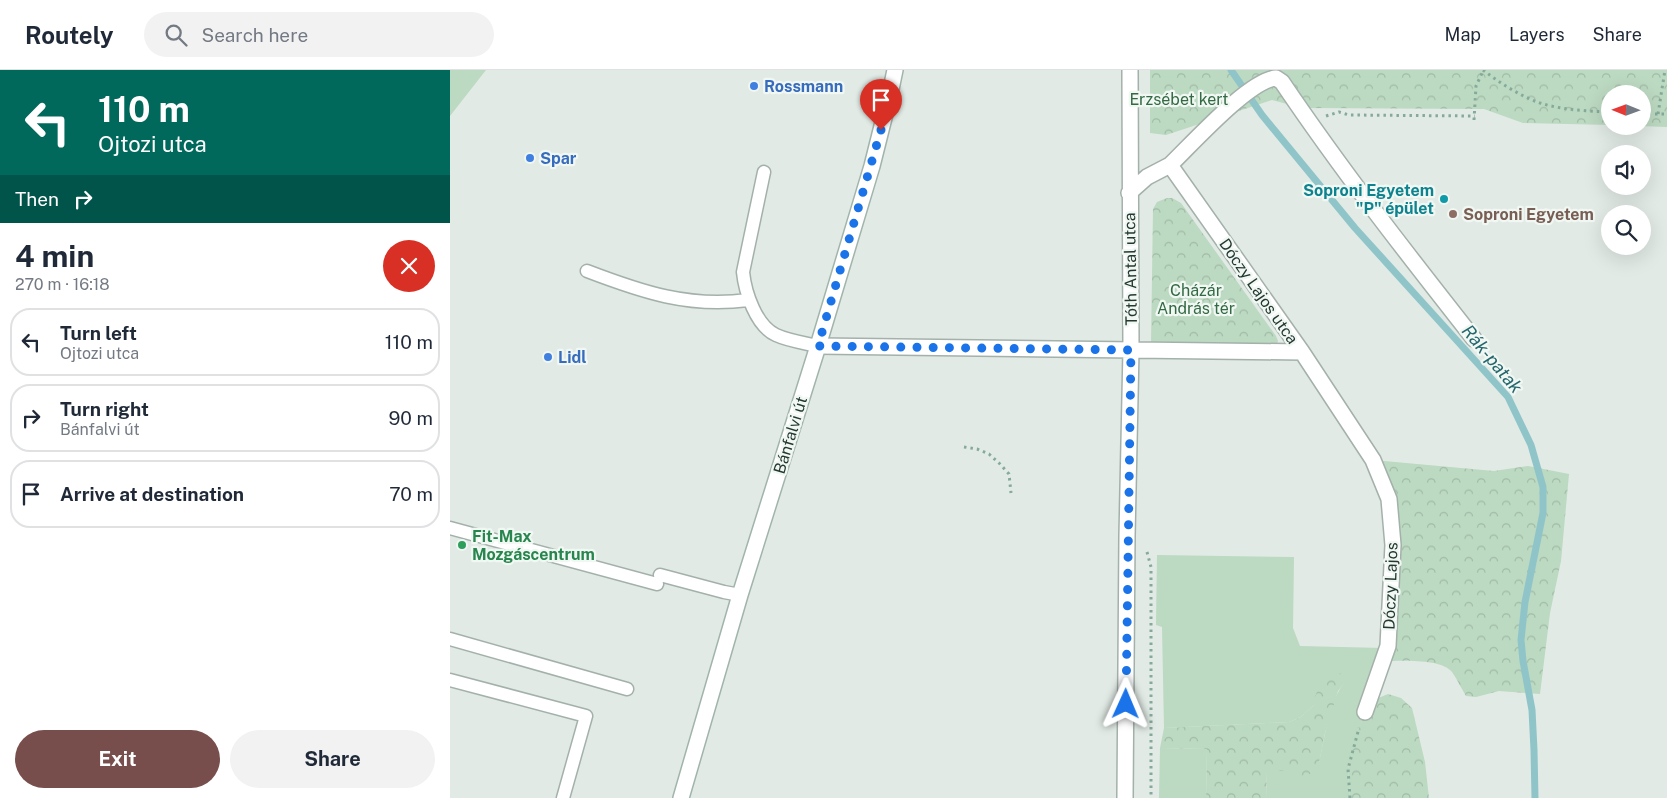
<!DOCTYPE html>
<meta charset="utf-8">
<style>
:root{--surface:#fff;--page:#f2f2f3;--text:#1f2937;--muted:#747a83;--line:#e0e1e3;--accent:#774e4c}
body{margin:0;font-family:"Public Sans",sans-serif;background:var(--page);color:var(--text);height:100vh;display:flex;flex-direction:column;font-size:19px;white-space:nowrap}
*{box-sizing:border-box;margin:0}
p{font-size:16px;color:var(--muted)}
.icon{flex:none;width:28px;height:28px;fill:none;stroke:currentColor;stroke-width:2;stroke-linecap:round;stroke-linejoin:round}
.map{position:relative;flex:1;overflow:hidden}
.sheet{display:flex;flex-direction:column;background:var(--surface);width:450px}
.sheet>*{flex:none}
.guide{background:#00695c;color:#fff;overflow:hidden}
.needle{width:32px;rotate:271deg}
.buttons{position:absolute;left:1151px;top:15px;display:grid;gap:10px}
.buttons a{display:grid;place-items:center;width:50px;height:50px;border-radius:50%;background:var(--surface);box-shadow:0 5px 20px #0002;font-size:25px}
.pin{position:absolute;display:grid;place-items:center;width:42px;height:42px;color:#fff;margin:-51px -21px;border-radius:50% 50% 50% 0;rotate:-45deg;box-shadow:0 0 5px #0007}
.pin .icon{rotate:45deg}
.me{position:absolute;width:55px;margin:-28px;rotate:1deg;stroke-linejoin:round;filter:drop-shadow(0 0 4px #0008)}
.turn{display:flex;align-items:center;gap:18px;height:105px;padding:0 15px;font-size:22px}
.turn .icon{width:65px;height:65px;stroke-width:2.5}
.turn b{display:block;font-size:35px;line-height:42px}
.then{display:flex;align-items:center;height:48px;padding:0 15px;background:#0003;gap:10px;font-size:19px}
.round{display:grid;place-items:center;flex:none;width:52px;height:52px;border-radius:26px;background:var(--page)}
.summary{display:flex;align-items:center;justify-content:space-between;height:85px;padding:0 15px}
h1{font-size:30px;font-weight:700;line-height:38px}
.cta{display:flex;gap:10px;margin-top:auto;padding:10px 15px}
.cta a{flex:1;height:58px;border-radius:30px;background:var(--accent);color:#fff;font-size:20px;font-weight:700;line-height:58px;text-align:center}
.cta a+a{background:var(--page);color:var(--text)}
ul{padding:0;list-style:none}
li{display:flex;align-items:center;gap:15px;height:68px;margin:0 10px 8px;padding:0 5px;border:2px solid var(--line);border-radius:20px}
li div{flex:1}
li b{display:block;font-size:19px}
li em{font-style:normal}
header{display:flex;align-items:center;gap:30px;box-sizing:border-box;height:70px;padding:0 25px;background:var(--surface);border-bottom:1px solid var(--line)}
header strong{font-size:24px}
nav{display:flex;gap:28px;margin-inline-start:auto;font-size:18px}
.search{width:350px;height:45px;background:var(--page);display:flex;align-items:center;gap:12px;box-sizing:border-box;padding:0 18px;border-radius:28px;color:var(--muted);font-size:19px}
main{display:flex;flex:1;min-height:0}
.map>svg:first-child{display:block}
.green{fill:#bcd9c1}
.forest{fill:url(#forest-crowns)}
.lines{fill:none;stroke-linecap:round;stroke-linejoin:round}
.stream{stroke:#8fc5c9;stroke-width:7}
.service-casing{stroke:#a4b1ab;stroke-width:15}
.minor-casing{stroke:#a4b1ab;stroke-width:18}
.secondary-casing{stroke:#a1b4ac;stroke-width:18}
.path{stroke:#85aa9b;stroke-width:3;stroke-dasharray:2.5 4;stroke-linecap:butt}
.service{stroke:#fff;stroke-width:12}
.minor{stroke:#fff;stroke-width:15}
.secondary{stroke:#fff;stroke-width:15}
.route{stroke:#1a73e8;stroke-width:9;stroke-dasharray:0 16.2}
.shop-dot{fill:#3f7fe0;stroke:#f1f7f3;stroke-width:2}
.culture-dot{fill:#0f9aa8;stroke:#f1f7f3;stroke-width:2}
.education-dot{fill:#8d6e63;stroke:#f1f7f3;stroke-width:2}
.leisure-dot{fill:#2e9e5b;stroke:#f1f7f3;stroke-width:2}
.labels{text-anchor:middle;stroke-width:4.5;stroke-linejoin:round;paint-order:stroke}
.shop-label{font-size:16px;font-weight:bold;fill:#366cbe;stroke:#f1f7f3;text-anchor:start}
.park-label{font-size:16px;fill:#326a43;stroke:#f1f7f3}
.culture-label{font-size:16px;font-weight:bold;fill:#0d838f;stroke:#f1f7f3;text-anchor:end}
.education-label{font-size:16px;font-weight:bold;fill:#785e54;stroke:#f1f7f3;text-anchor:start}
.street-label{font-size:16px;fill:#233831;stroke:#f1f7f3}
.leisure-label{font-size:16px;font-weight:bold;fill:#27864d;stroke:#f1f7f3;text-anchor:start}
.water-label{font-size:18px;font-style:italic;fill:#24676d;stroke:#f1f7f3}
</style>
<header>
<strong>Routely</strong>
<div class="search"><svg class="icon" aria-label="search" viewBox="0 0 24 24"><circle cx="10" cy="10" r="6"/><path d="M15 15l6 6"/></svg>Search here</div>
<nav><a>Map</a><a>Layers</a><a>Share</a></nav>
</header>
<main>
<section class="sheet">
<div class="guide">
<div class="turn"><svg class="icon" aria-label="left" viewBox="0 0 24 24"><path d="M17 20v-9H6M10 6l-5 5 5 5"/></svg><div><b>110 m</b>Ojtozi utca</div></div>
<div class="then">Then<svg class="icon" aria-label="right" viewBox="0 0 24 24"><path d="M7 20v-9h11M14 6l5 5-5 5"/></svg></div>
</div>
<div class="summary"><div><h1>4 min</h1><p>270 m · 16:18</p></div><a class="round" style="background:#d93025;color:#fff"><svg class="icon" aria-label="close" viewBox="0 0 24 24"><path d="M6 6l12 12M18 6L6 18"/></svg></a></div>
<ul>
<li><svg class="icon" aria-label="left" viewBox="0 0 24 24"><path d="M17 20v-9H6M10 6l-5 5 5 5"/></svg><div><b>Turn left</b><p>Ojtozi utca</p></div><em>110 m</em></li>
<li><svg class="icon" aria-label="right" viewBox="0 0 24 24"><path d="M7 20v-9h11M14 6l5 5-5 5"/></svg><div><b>Turn right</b><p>Bánfalvi út</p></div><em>90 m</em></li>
<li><svg class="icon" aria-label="arrive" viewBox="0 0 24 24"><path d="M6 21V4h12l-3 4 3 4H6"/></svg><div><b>Arrive at destination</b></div><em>70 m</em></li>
</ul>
<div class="cta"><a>Exit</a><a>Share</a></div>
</section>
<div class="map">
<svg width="1217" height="728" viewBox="0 0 1217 728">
<defs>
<pattern id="forest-crowns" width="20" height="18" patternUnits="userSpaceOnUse" patternTransform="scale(1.25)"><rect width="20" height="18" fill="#bcd9c1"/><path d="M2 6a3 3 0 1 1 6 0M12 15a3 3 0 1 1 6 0" fill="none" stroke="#a1bba6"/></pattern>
</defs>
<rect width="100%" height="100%" fill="#e1eae5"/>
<!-- green -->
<path class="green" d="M0 0H36L0 46Z
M707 485 844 487 843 558 850 576 933 578 898 699 900 728H816L817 701H834L869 693C874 670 880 630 894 613L864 635 851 647 839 652 714 658 712 557 706 555Z
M710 678 757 679 756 728H709Z"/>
<!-- forest -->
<path class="forest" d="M700 0H1217V57L1189 56H1192V24H1160V55L1073 53 1034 39 852 38 822 30 716 65 700 63Z
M717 128H722L731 133 826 266 828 271 827 274 701 273 703 139 707 132Z
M923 390 1044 401 1078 396 1119 404 1111 491 1100 543 1090 624 1049 621 1026 627 1016 626C1011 618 1007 609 1002 602 991 588 950 591 933 591L943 475Z
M892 603 899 605V607L888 621 875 663 869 693 861 703 850 711 834 701H817L816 728H756L757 679 710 678 714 658 839 652 851 647 864 635C865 619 874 606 892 603Z
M938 624 951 628 962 638 975 692 979 728H900L898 699 905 670 915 642 926 629Z"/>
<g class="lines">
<!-- stream -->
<path class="stream" d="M781 0 812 45 905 158 1058 327 1081 375 1093 417V443L1075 532 1071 570 1073 591 1082 640 1084 680 1085 728"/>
<defs>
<path id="service" d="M314 102 293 202C295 222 306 256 326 265 339 271 355 273 368 276
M137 201C192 222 239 238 298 230
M0 458 207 514
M210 505 274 522 290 525
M0 569 177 619
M0 610 136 646 113 728"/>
<path id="minor" d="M720 95C741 75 799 10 826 8L832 12C892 101 958 185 1024 269
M679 123 697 107 720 95 852 282 923 390 939 429 943 475 938 576 915 642
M368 276 852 282
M675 728 677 466 681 280 680 0"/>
<path id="secondary" d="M231 728 290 525 368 276 422 96 440 24 445 0"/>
</defs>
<!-- service casing -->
<use href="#service" class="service-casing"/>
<!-- minor casing -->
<use href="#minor" class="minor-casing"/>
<!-- secondary casing -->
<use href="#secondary" class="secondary-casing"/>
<!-- path -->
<path class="path" d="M1033 0C1050 13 1070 26 1090 33 1112 40 1137 41 1160 42
M1192 44H1217
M1208 44 1215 0
M876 46 889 42 899 45 1025 46
M1024 50 1026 16 1033 1
M514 377 527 379 539 384 550 394 559 404 561 423
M697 482 701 497V728
M900 728 898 699 909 658"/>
<!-- service -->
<use href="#service" class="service"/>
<!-- minor -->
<use href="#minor" class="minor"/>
<!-- secondary -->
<use href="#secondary" class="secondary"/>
</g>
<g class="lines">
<!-- route -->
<path class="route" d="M431 60 368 276 681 280 676 634"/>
</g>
<!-- markers -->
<g class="shop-dot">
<circle cx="304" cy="16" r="5"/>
<circle cx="80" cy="88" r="5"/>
<circle cx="98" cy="287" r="5"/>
</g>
<circle class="culture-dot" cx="994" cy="129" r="5"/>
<circle class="education-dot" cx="1003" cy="144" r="5"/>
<circle class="leisure-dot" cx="12" cy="475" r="5"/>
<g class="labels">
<!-- shop labels -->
<g class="shop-label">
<text x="314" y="22">Rossmann</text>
<text x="90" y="94">Spar</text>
<text x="108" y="293">Lidl</text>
</g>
<!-- park labels -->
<g class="park-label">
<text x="729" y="35">Erzsébet kert</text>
<text x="746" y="226">Cházár<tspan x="746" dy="18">András tér</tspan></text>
</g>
<!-- culture labels -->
<g class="culture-label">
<text x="984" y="126">Soproni Egyetem<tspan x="984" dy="18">"P" épület</tspan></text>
</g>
<!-- education labels -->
<g class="education-label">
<text x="1013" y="150">Soproni Egyetem</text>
</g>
<!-- street labels -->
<g class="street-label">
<text transform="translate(680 199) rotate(-91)" y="6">Tóth Antal utca</text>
<text transform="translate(809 221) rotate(55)" y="6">Dóczy Lajos utca</text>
<text transform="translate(340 365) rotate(-73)" y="6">Bánfalvi út</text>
<text transform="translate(940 516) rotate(-88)" y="6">Dóczy Lajos</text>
</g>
<!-- leisure labels -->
<g class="leisure-label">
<text x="22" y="472">Fit-Max<tspan x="22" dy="18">Mozgáscentrum</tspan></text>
</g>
<!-- water labels -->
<g class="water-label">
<text transform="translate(1042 289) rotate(50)" y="6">Rák-patak</text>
</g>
</g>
</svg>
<div class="buttons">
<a><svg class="needle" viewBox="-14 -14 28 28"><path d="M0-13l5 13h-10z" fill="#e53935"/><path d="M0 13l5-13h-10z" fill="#747a83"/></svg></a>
<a><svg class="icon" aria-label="sound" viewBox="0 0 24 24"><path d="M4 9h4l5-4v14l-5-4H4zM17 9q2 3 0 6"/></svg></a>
<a><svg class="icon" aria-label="search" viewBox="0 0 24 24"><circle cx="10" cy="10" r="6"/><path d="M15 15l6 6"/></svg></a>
</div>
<div class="pin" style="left:431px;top:60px;background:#d93025"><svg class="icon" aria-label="arrive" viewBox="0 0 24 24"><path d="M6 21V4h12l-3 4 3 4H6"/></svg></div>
<svg class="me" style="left:676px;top:634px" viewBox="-20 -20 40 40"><path d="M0-17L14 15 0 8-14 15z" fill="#1a73e8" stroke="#fff" stroke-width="4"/></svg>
</div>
</main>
